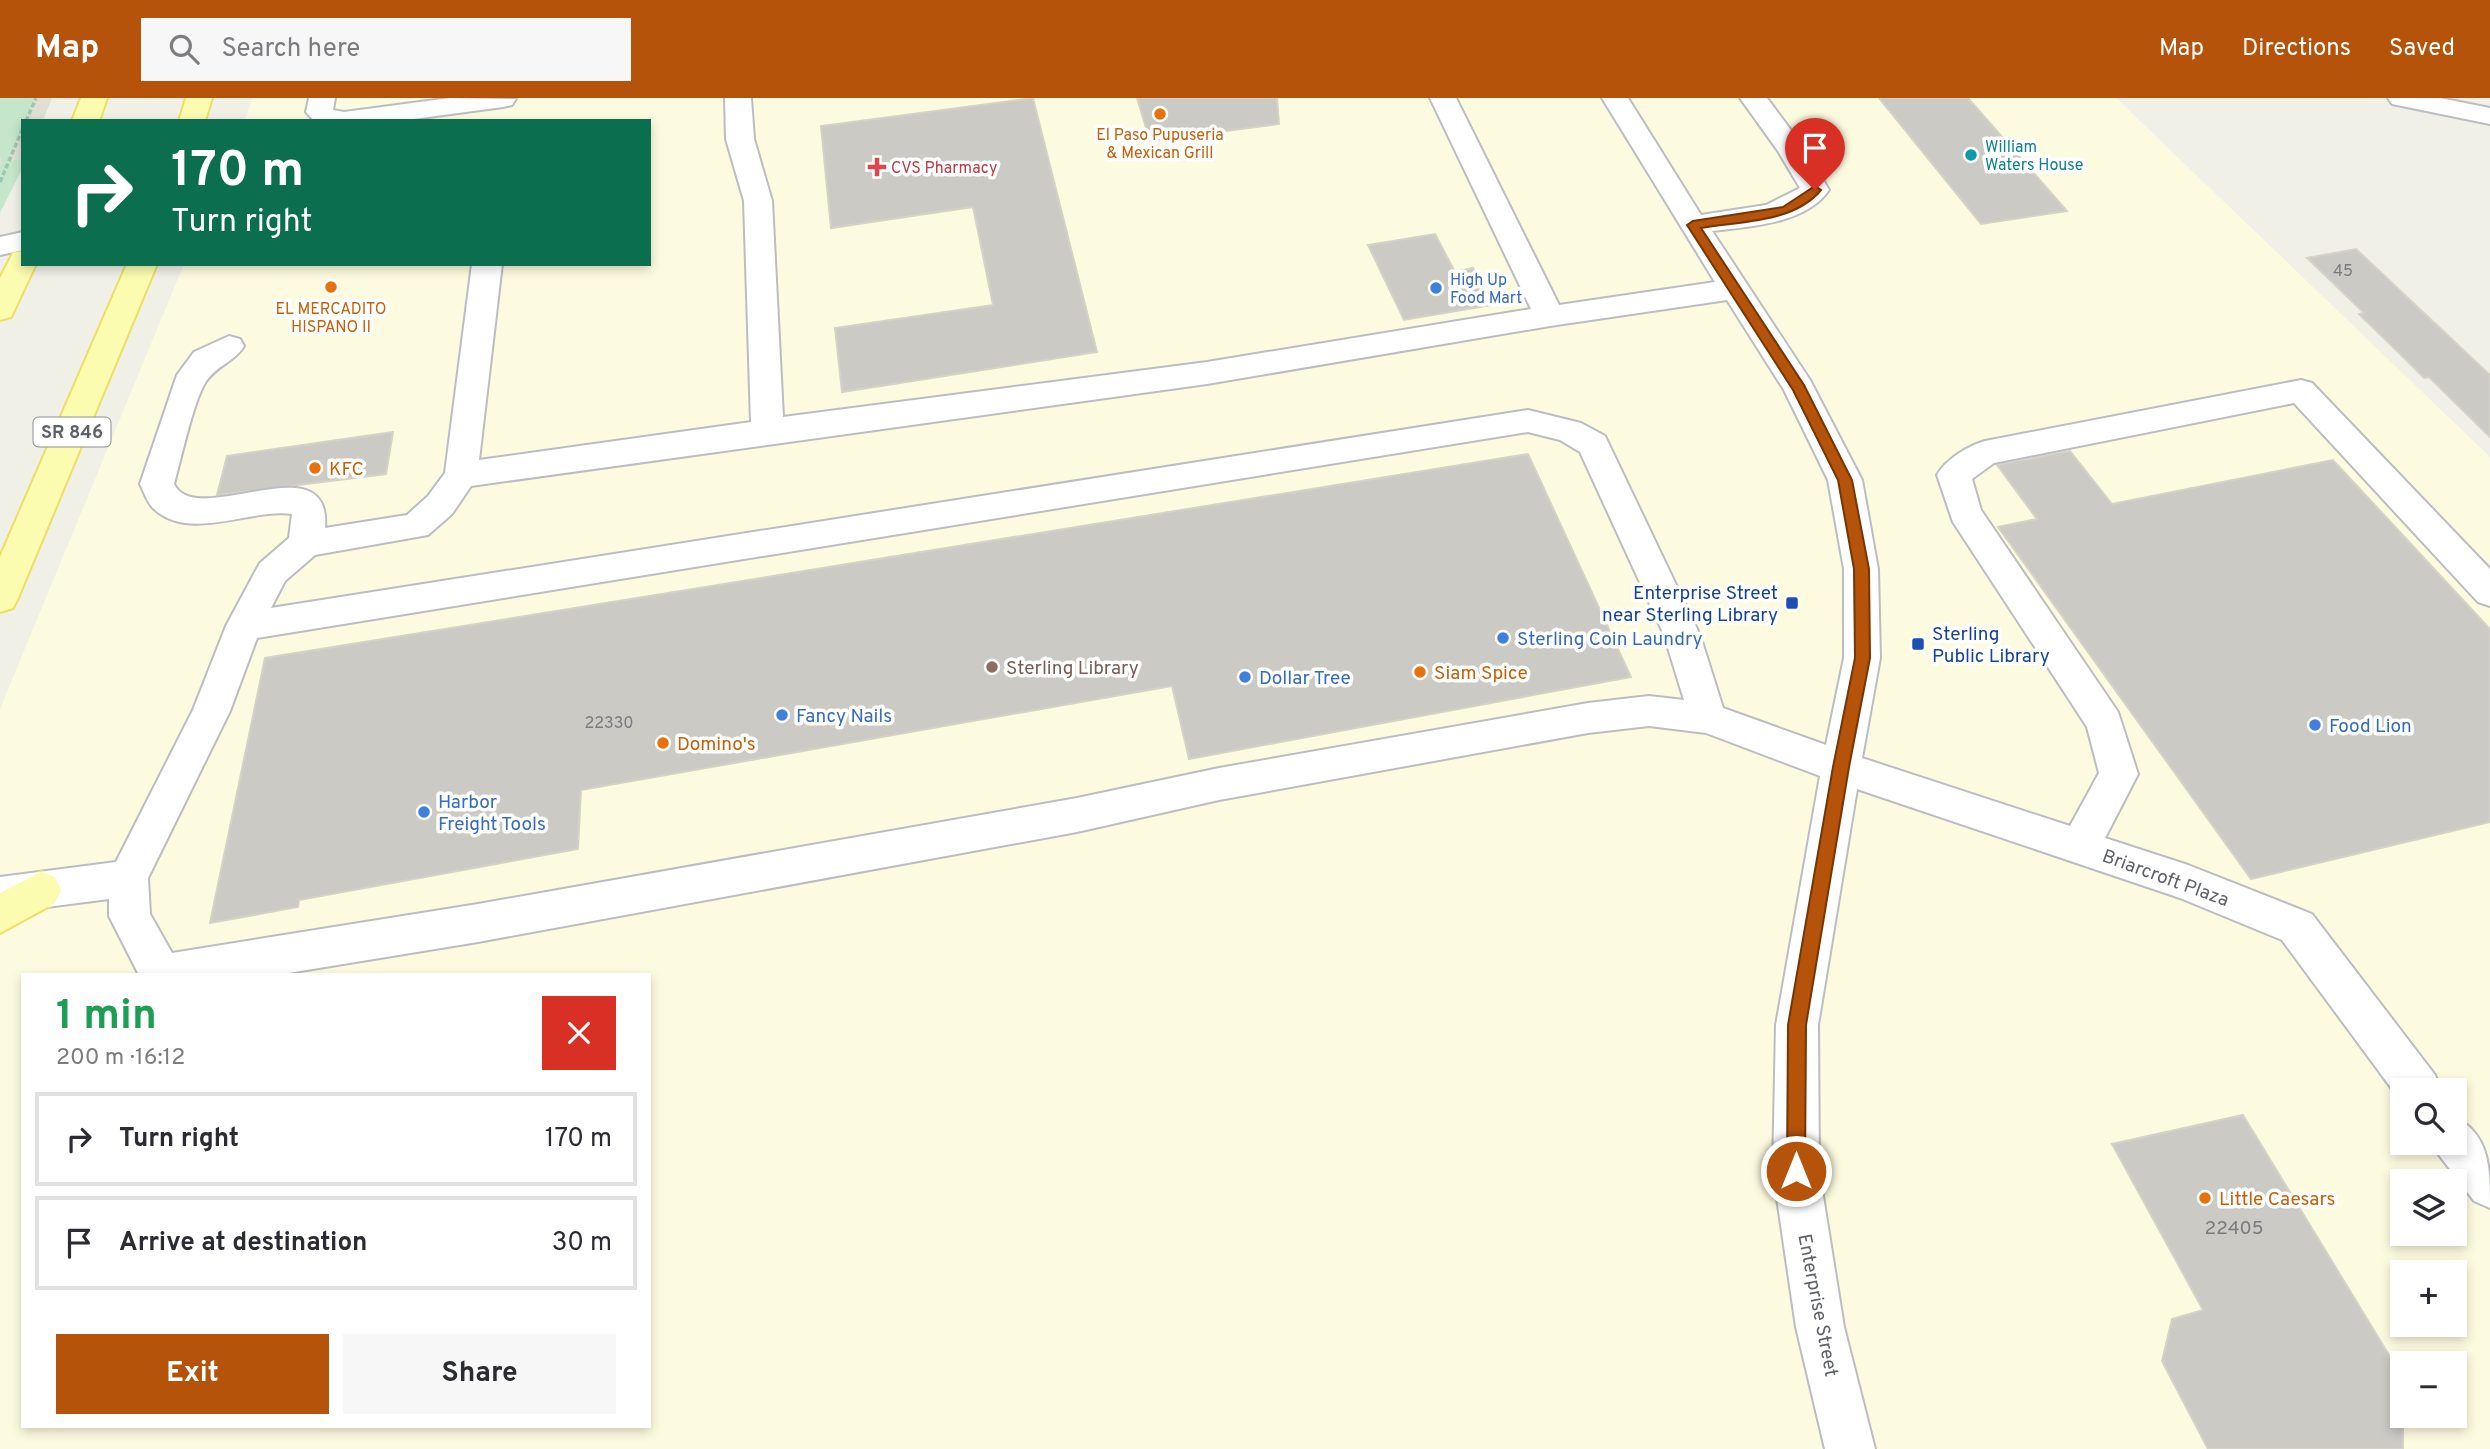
<!DOCTYPE html>
<meta charset="utf-8">
<style>
:root{--surface:#fff;--page:#f7f7f7;--text:#2b2b33;--muted:#7c7c81;--line:#e1e1e2;--accent:#b45309}
body{margin:0;font-family:Overpass,sans-serif;background:var(--page);color:var(--text);height:100vh;display:flex;flex-direction:column;font-size:26px;white-space:nowrap}
*{box-sizing:border-box;margin:0}
p{font-size:23px;color:var(--muted)}
.icon{flex:none;width:38px;height:38px;fill:none;stroke:currentColor;stroke-width:2;stroke-linecap:round;stroke-linejoin:round}
.map{position:relative;flex:1;overflow:hidden}
.drawer{position:absolute;left:21px;top:875px;width:630px;height:455px;display:flex;flex-direction:column;background:var(--surface);border-radius:0px;box-shadow:0 4px 10px #0003}
.drawer>*{flex:none}
.hud{position:absolute;left:21px;top:21px;width:630px;height:147px;border-radius:0px;box-shadow:0 4px 10px #0003;background:#0b6e4f;color:#fff;overflow:hidden}
.fabs{position:absolute;left:2390px;top:980px;display:grid;gap:14px}
.fabs a{display:grid;place-items:center;width:77px;height:77px;border-radius:0px;background:var(--surface);box-shadow:0 4px 10px #0003;font-size:35px}
.pin{position:absolute;display:grid;place-items:center;width:60px;height:60px;color:#fff;margin:-72px -30px;border-radius:50% 50% 50% 0;rotate:-45deg;box-shadow:0 0 7px #0007}
.pin .icon{rotate:45deg}
.me{position:absolute;width:77px;margin:-38px;rotate:0deg;stroke-linejoin:round;filter:drop-shadow(0 0 5px #0008)}
.turn{display:flex;align-items:center;gap:24px;height:147px;padding:0 35px;font-size:32px}
.turn .icon{width:91px;height:91px;stroke-width:2.5}
.turn b{display:block;font-size:49px;line-height:60px}
.round{display:grid;place-items:center;flex:none;width:74px;height:74px;border-radius:0px;background:var(--page)}
.overview{display:flex;align-items:center;justify-content:space-between;height:119px;padding:0 35px}
h1{font-size:42px;font-weight:700;line-height:52px;color:#1e9e55}
.primary-button{display:flex;gap:14px;margin-top:auto;padding:14px 35px}
.primary-button a{flex:1;height:80px;border-radius:0px;background:var(--accent);color:#fff;font-size:28px;font-weight:700;line-height:80px;text-align:center}
.primary-button a+a{background:var(--page);color:var(--text)}
ul{padding:0;list-style:none}
li{display:flex;align-items:center;gap:21px;height:94px;margin:0 14px 10px;padding:0 21px;border:4px solid var(--line);border-radius:0px}
li div{flex:1}
li b{display:block;font-size:26px}
li em{font-style:normal}
header{display:flex;align-items:center;gap:42px;box-sizing:border-box;height:98px;padding:0 35px;background:var(--accent);color:#fff}
header strong{font-size:33px}
nav{display:flex;gap:38px;margin-inline-start:auto;font-size:24px}
.search{width:490px;height:63px;background:var(--page);display:flex;align-items:center;gap:18px;box-sizing:border-box;padding:0 24px;border-radius:0px;color:var(--muted);font-size:26px}
.map>svg:first-child{display:block}
.commercial{fill:#fdfbdf;fill-rule:evenodd}
.education{fill:#e0dfd5}
.green{fill:#c5e6cb}
.building{fill:#cccac4;stroke:#d5d3c5;stroke-width:2}
.lines{fill:none;stroke-linecap:round;stroke-linejoin:round}
.minor-casing{stroke:#bbbdc2;stroke-width:4}
.major-casing{stroke:#eddf63;stroke-width:4}
.path{stroke:#9ec7b1;stroke-width:3.5;stroke-dasharray:5 2.5;stroke-linecap:butt}
.minor{fill:#fff;fill-rule:evenodd}
.major{fill:#fbfcb0;fill-rule:evenodd}
.route{fill:#b45309;stroke:#753606;stroke-width:2}
.food-dot{fill:#e8710a;stroke:#fff;stroke-width:2.5}
.culture-dot{fill:#0f9aa8;stroke:#fff;stroke-width:2.5}
.health-dot{fill:#e0444e;stroke:#fff;stroke-width:2.5}
.shop-dot{fill:#3f7fe0;stroke:#fff;stroke-width:2.5}
.transit-dot{fill:#1a4fb4;stroke:#fff;stroke-width:2.5}
.education-dot{fill:#8d6e63;stroke:#fff;stroke-width:2.5}
.labels{text-anchor:middle;stroke-width:7;stroke-linejoin:round;paint-order:stroke}
.far-food-label{font-size:16px;fill:#c56008;stroke:#fff}
.far-culture-label{font-size:16px;fill:#0d838f;stroke:#fff;text-anchor:start}
.far-health-label{font-size:16px;fill:#be3a42;stroke:#fff;text-anchor:start}
.number-label{font-size:16px;fill:#7a7b7e}
.far-shop-label{font-size:16px;fill:#366cbe;stroke:#fff;text-anchor:start}
.shield{fill:#fff;stroke:#8e9095;stroke-width:2}
.shield-label{font-size:18px;font-weight:bold;fill:#5e6167}
.food-label{font-size:19px;fill:#c56008;stroke:#fff;text-anchor:start}
.transit-label{font-size:19px;fill:#164399;stroke:#fff;text-anchor:end}
.shop-label{font-size:19px;fill:#366cbe;stroke:#fff;text-anchor:start}
.education-label{font-size:19px;fill:#785e54;stroke:#fff;text-anchor:start}
.street-label{font-size:19px;fill:#5e6167;stroke:#fff}
.near-number-label{font-size:19px;fill:#7a7b7e}
</style>
<header>
<strong>Map</strong>
<div class="search"><svg class="icon" aria-label="search" viewBox="0 0 24 24"><circle cx="10" cy="10" r="6"/><path d="M15 15l6 6"/></svg>Search here</div>
<nav><a>Map</a><a>Directions</a><a>Saved</a></nav>
</header>
<div class="map">
<svg width="2490" height="1351" viewBox="0 0 2490 1351">
<rect width="100%" height="100%" fill="#f0f0e7"/>
<!-- commercial -->
<path class="commercial" d="M252 0H2116L2490 359V1351H0V611L184 166H649V23H245ZM23 877H649V1328H23ZM2403 992H2455V1045H2403ZM2403 1083H2455V1136H2403ZM2403 1174H2455V1227H2403ZM2403 1265H2455V1318H2403Z"/>
<!-- education -->
<path class="education" d="M0 0H52L43 23H23V60L0 66Z"/>
<!-- green -->
<path class="green" d="M0 0H34L7 64 23 60V69L0 115V66L3 65 0 58Z"/>
<!-- building -->
<path class="building" d="M1033 0 1097 254 842 294 835 230 993 207 973 109 831 130 821 28Z
M1137 0H1277L1279 26 1150 43Z
M1879 0H1968L2067 113 1981 126Z
M1435 136 1455 174 1473 170 1492 207 1404 222 1368 147Z
M2356 151 2490 277V339L2429 279 2424 280 2392 248 2359 216 2364 215 2307 160Z
M393 334 386 376 217 397 227 358Z
M2070 353 2112 406 2333 362 2490 531V724L2251 781 1998 429 2037 421 1997 367Z
M1528 356 1631 579 1189 661 1172 588 581 692 578 751 299 802 298 809 210 825 265 560Z
M2243 1017 2403 1280V1351H2208L2162 1263 2172 1221 2203 1212 2112 1046Z"/>
<g class="lines">
<defs>
<path id="minor" d="M309 0H335L333 12 344 14 450 0 516 1 512 7 503 9 399 23H314L306 14Z
M725 0H751L754 41 772 103 783 319 1207 264 1531 211 1430 0H1456L1559 207 1715 184 1602 0H1628L1701 117 1766 107 1800 90 1778 53 1740 0H1767L1805 51 1829 92C1806 126 1748 129 1712 133L1810 282 1862 382 1878 471 1880 560 1862 660 2070 728 2099 675 2087 629 1953 424 1937 377C1946 361 1968 348 1985 343L2301 282 2312 285 2490 471V508L2478 504 2294 305 1994 365 1972 381 1981 412 2118 614 2138 676 2105 740 2188 767 2312 816 2435 977 2441 992H2403V1006L2282 842 2180 800 1857 691 1818 927 1819 1073 1844 1229 1875 1351H1825L1796 1229 1773 1073 1776 927 1820 678 1706 635 1649 628 1588 635 1219 702 1077 734 478 844 276 877H139L109 818V801L0 815V779L116 764 193 612 226 528 255 474 260 465 289 440 292 416C250 410 189 445 153 410 147 404 144 394 140 386L177 277 194 254 229 238 240 241 244 248C235 264 216 267 205 285 193 305 181 361 174 386 196 433 332 342 325 430L407 417 428 398 445 375 472 166H502L479 362 751 324 744 103 726 41ZM1727 202 1784 292 1828 382 1844 471V560L1826 647 1723 610 1700 537 1605 338 1581 325 1528 312 271 510 285 483 315 457 428 437 452 416 471 388 1207 286 1550 228ZM1528 334 1560 342 1580 354 1664 537 1684 602 1649 598 1588 605 1219 670 1077 700 478 806 172 855 150 816 148 780 230 613 257 540Z
M2388 0H2440L2490 10V26L2392 6Z
M23 134V152L0 157V139Z
M2455 1019C2490 1037 2490 1070 2490 1110L2474 1103 2439 1057 2434 1045H2455Z"/>
<path id="major" d="M81 0H107L99 23H72Z
M186 0H212L205 23H179Z
M23 153V166H36L11 219 0 222V180L13 155Z
M127 166H157L18 500 13 510 0 514V459Z
M41 774 55 779 61 792 55 805 0 835V795Z"/>
</defs>
<!-- minor casing -->
<use href="#minor" class="minor-casing"/>
<!-- major casing -->
<use href="#major" class="major-casing"/>
<!-- path -->
<path class="path" d="M26 23 36 0
M0 84 23 30"/>
<!-- minor -->
<use href="#minor" class="minor"/>
<!-- major -->
<use href="#major" class="major"/>
</g>
<!-- route -->
<path class="route" d="M1815 88 1821 92C1794 125 1740 123 1701 130L1804 287 1852 382 1869 471 1870 560 1849 669 1806 927 1805 1073 1803 1079 1796 1082 1789 1079 1787 1073 1788 927 1833 669 1855 560 1854 471 1838 382 1793 292 1687 127 1693 123 1783 109Z"/>
<!-- markers -->
<g class="food-dot">
<circle cx="1160" cy="16" r="7"/>
<circle cx="331" cy="189" r="7"/>
<circle cx="315" cy="370" r="7"/>
<circle cx="1420" cy="574" r="7"/>
<circle cx="663" cy="645" r="7"/>
<circle cx="2205" cy="1100" r="7"/>
</g>
<circle class="culture-dot" cx="1971" cy="57" r="7"/>
<path class="health-dot" d="M873.5 58.5h7v7h7v7h-7v7h-7v-7h-7v-7h7z"/>
<g class="shop-dot">
<circle cx="1436" cy="190" r="7"/>
<circle cx="1503" cy="540" r="7"/>
<circle cx="1245" cy="579" r="7"/>
<circle cx="782" cy="617" r="7"/>
<circle cx="2315" cy="627" r="7"/>
<circle cx="424" cy="714" r="7"/>
</g>
<g class="transit-dot">
<rect x="1785" y="498" width="14" height="14" rx="3.5"/>
<rect x="1911" y="539" width="14" height="14" rx="3.5"/>
</g>
<circle class="education-dot" cx="992" cy="569" r="7"/>
<g class="labels">
<!-- far-food labels -->
<g class="far-food-label">
<text x="1160" y="42">El Paso Pupuseria<tspan x="1160" dy="18">&amp; Mexican Grill</tspan></text>
<text x="331" y="216">EL MERCADITO<tspan x="331" dy="18">HISPANO II</tspan></text>
</g>
<!-- far-culture labels -->
<g class="far-culture-label">
<text x="1985" y="54">William<tspan x="1985" dy="18">Waters House</tspan></text>
</g>
<!-- far-health labels -->
<g class="far-health-label">
<text x="891" y="75">CVS Pharmacy</text>
</g>
<!-- number labels -->
<g class="number-label">
<text x="2343" y="178">45</text>
<text x="609" y="630">22330</text>
</g>
<!-- far-shop labels -->
<g class="far-shop-label">
<text x="1450" y="187">High Up<tspan x="1450" dy="18">Food Mart</tspan></text>
</g>
<!-- shield labels -->
<rect class="shield" x="33.5" y="319.5" width="77" height="29" rx="5"/>
<g class="shield-label">
<text x="72" y="340">SR 846</text>
</g>
<!-- food labels -->
<g class="food-label">
<text x="329" y="377">KFC</text>
<text x="1434" y="581">Siam Spice</text>
<text x="677" y="652">Domino's</text>
<text x="2219" y="1107">Little Caesars</text>
</g>
<!-- transit labels -->
<g class="transit-label">
<text x="1778" y="501">Enterprise Street<tspan x="1778" dy="22">near Sterling Library</tspan></text>
<text x="1932" y="542" text-anchor="start">Sterling<tspan x="1932" dy="22">Public Library</tspan></text>
</g>
<!-- shop labels -->
<g class="shop-label">
<text x="1517" y="547">Sterling Coin Laundry</text>
<text x="1259" y="586">Dollar Tree</text>
<text x="796" y="624">Fancy Nails</text>
<text x="2329" y="634">Food Lion</text>
<text x="438" y="710">Harbor<tspan x="438" dy="22">Freight Tools</tspan></text>
</g>
<!-- education labels -->
<g class="education-label">
<text x="1006" y="576">Sterling Library</text>
</g>
<!-- street labels -->
<g class="street-label">
<text transform="translate(2166 779) rotate(20)" y="7">Briarcroft Plaza</text>
<text transform="translate(1819 1207) rotate(79)" y="7">Enterprise Street</text>
</g>
<!-- near-number labels -->
<g class="near-number-label">
<text x="2234" y="1136">22405</text>
</g>
</g>
</svg>
<div class="fabs">
<a><svg class="icon" aria-label="search" viewBox="0 0 24 24"><circle cx="10" cy="10" r="6"/><path d="M15 15l6 6"/></svg></a>
<a><svg class="icon" aria-label="layers" viewBox="0 0 24 24"><path d="M12 4l9 5-9 5-9-5zM3 14l9 5 9-5"/></svg></a>
<a>+</a>
<a>−</a>
</div>
<div class="pin" style="left:1815px;top:92px;background:#d93025"><svg class="icon" aria-label="arrive" viewBox="0 0 24 24"><path d="M6 21V4h12l-3 4 3 4H6"/></svg></div>
<svg class="me" style="left:1796px;top:1073px" viewBox="-20 -20 40 40"><circle r="17" fill="#b45309" stroke="#fff" stroke-width="3"/><path d="M0-11L8 9 0 5-8 9z" fill="#fff"/></svg>
<div class="hud">
<div class="turn"><svg class="icon" aria-label="right" viewBox="0 0 24 24"><path d="M7 20v-9h11M14 6l5 5-5 5"/></svg><div><b>170 m</b>Turn right</div></div>
</div>
<section class="drawer">
<div class="overview"><div><h1>1 min</h1><p>200 m · 16:12</p></div><a class="round" style="background:#d93025;color:#fff"><svg class="icon" aria-label="close" viewBox="0 0 24 24"><path d="M6 6l12 12M18 6L6 18"/></svg></a></div>
<ul>
<li><svg class="icon" aria-label="right" viewBox="0 0 24 24"><path d="M7 20v-9h11M14 6l5 5-5 5"/></svg><div><b>Turn right</b></div><em>170 m</em></li>
<li><svg class="icon" aria-label="arrive" viewBox="0 0 24 24"><path d="M6 21V4h12l-3 4 3 4H6"/></svg><div><b>Arrive at destination</b></div><em>30 m</em></li>
</ul>
<div class="primary-button"><a>Exit</a><a>Share</a></div>
</section>
</div>
